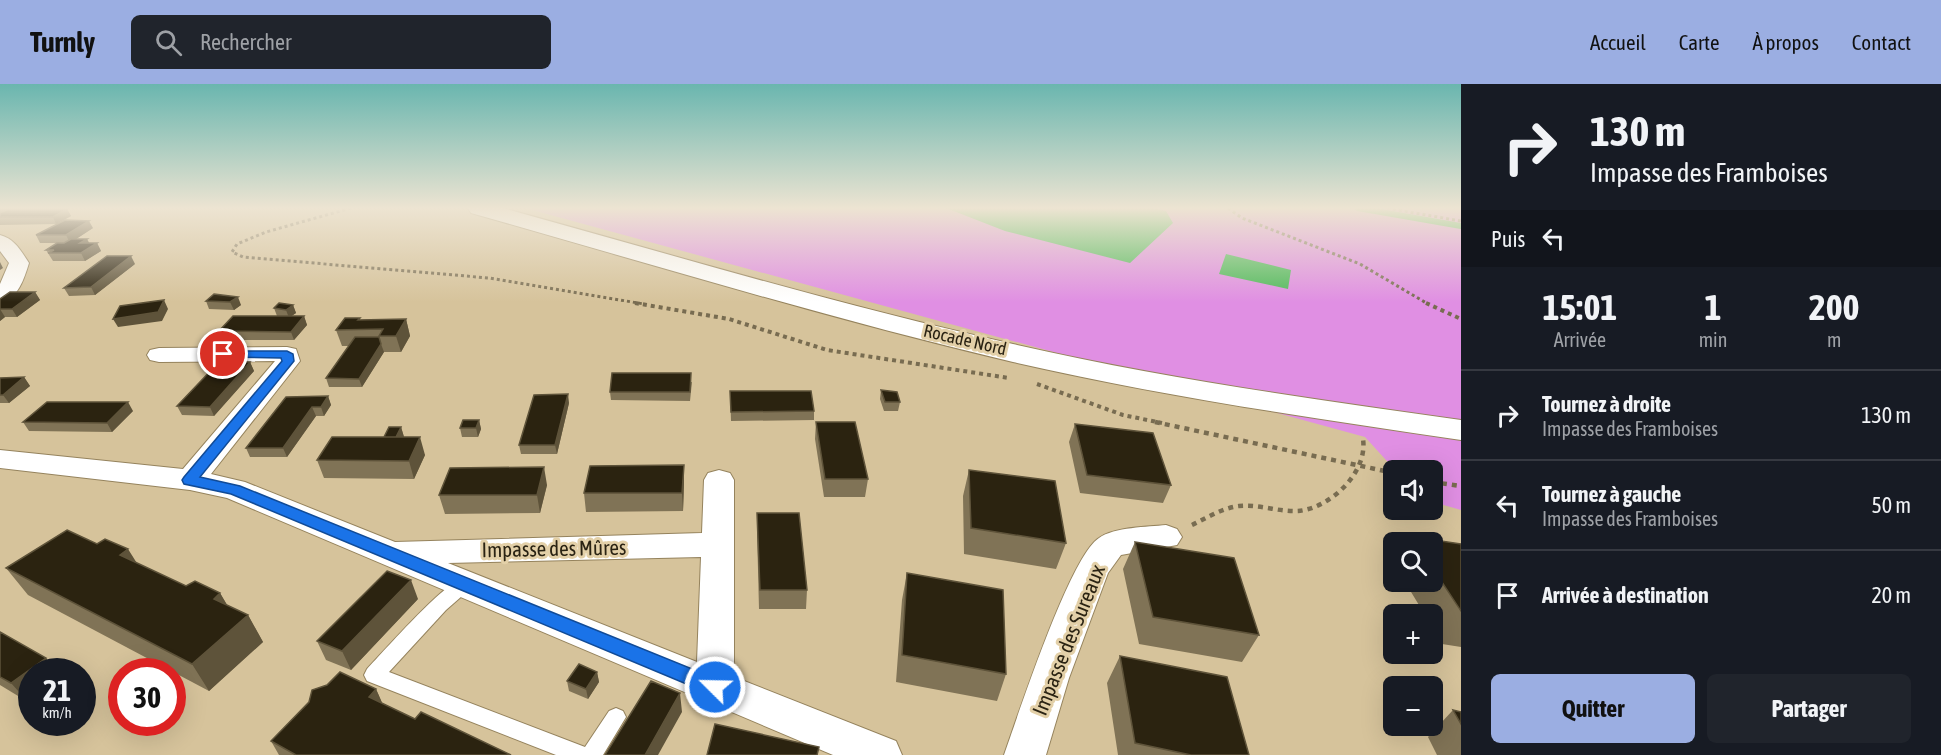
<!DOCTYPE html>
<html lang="fr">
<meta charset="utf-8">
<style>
:root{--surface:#171b24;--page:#20242c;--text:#f1f3f6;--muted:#9ea1a6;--line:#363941;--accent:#9baee2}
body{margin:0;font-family:"Asap Condensed",sans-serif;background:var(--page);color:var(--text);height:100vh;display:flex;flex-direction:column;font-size:22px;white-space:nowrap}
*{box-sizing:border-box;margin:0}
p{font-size:20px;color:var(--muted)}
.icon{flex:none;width:33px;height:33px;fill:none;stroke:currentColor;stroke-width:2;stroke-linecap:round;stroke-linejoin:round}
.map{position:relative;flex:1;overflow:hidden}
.details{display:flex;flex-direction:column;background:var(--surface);width:480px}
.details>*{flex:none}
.guide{background:#171b24;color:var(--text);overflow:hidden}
.controls{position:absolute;left:1383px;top:376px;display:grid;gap:12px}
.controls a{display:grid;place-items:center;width:60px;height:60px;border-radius:9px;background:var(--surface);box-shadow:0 6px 24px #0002;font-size:30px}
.speed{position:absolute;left:18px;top:574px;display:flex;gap:12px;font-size:30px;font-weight:700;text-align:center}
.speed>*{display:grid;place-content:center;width:78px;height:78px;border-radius:50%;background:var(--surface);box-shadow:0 6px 24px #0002;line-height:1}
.speed small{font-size:15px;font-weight:400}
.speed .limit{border:9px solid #d22;background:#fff;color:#111}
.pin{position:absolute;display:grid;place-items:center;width:51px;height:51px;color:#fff;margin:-26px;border:3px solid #fff;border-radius:50%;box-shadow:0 2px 6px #0007}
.me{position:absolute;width:66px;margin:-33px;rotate:293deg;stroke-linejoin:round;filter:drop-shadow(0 0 4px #0008)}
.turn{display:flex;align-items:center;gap:21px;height:126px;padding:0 30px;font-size:27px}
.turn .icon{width:78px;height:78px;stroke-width:2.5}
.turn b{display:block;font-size:42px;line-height:51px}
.then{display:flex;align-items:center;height:57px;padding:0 30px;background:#0003;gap:12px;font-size:22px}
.eta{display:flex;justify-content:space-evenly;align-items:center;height:102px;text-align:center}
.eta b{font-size:36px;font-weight:700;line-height:42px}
.button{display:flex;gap:12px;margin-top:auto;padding:12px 30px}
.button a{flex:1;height:69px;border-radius:9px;background:var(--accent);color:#111;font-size:24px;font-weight:700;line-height:69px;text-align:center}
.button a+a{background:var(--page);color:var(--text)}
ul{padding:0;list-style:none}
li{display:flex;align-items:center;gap:18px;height:90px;padding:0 30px;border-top:2px solid var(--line)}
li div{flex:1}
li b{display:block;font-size:22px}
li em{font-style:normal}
header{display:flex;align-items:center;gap:36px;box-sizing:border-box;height:84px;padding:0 30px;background:var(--accent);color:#111}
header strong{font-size:28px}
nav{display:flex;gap:33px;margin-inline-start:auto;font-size:21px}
.search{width:420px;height:54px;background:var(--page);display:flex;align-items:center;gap:15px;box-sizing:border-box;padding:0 21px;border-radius:9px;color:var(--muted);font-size:22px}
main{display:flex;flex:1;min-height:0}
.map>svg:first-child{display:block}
.green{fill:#e08fe3}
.water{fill:#4eb95a}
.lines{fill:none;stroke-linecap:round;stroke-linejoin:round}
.stream{stroke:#4eb95a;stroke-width:6}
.lane-casing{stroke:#95835d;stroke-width:2}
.street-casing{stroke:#95835d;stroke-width:2}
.secondary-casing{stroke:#95835d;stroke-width:2}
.path-far2{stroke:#786c51;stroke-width:3;stroke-dasharray:3 3;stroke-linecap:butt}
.path-far1{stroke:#786c51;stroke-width:4;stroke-dasharray:4 4;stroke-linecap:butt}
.path{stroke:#786c51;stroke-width:4.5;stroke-dasharray:5 5;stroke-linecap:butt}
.lane{fill:#fff;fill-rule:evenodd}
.street{fill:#fff;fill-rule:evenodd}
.secondary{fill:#fff;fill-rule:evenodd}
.wall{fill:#807356}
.shaded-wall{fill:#5e533a}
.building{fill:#2b2310;stroke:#5e533a;stroke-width:1.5}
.route{fill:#1a73e8;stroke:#114b97;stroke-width:1.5}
.labels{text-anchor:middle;stroke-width:6;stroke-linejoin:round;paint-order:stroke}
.street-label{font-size:18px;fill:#2a2313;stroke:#e3d0a8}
.near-street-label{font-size:21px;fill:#2a2313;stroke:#e3d0a8}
</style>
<header>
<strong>Turnly</strong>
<div class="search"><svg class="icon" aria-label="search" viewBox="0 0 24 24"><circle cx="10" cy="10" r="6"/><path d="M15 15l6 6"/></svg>Rechercher</div>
<nav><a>Accueil</a><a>Carte</a><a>À propos</a><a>Contact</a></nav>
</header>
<main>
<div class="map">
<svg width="1461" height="671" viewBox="0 0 1461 671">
<rect width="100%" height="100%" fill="#d6c39b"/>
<!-- green -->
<path class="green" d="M525 124H1461V426L1433 418 1432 387H1396L1365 353Z"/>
<!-- water -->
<path class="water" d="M946 124H1153L1166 127 1173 139 1130 179 1005 147Z
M1226 170 1291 186 1288 205 1219 190Z"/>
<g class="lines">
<!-- stream -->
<path class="stream" d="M1358 124 1461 142"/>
<defs>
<path id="lane" d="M464 493 470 495 473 500 470 505 446 526 389 588 585 663 609 627 616 624 623 627 626 633 603 671H556L367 597 364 591 367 585C386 565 442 501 464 493Z"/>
<path id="street" d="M0 151C15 155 21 167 29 179 24 195 18 215 0 219V200L9 179 0 167Z
M287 263 296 265 300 277 211 390 245 398 395 458 702 449 704 396 708 389 719 386 730 389 734 396V593L896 657 902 671H833L227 414 190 406 0 384V366L183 385 275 277 159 278 150 276 147 271 150 266 159 264ZM701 473 697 578 448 479Z
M1166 441 1177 445 1182 453 1177 461 1121 471 1108 489 1069 594 1046 671H1004C1018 632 1070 472 1099 454 1114 443 1148 443 1166 441Z"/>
<path id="secondary" d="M468 124H503C673 171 842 222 1013 260 1161 294 1311 315 1461 336V356C1311 334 1161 312 1013 278 831 235 651 180 471 129Z"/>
</defs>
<!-- lane casing -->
<use href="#lane" class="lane-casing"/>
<!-- street casing -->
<use href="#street" class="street-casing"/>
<!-- secondary casing -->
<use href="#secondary" class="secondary-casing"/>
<!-- path-far2 -->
<path class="path-far2" d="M351 124 266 148 237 160 232 168 243 173 489 194 644 220
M1228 124 1242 134 1360 180 1428 220
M1387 124 1461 137"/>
<!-- path-far1 -->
<path class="path-far1" d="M635 219 729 235 827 266 1009 294
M1426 219 1461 235
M1037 300 1123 331 1162 339"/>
<!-- path -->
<path class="path" d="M1155 338 1394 389
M1432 398 1461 402
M1192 441C1207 434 1222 424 1239 422 1259 420 1278 428 1298 427 1331 424 1368 388 1363 355"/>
<!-- lane -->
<use href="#lane" class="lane"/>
<!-- street -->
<use href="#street" class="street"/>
<!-- secondary -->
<use href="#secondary" class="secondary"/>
</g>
<!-- wall -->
<path class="wall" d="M67 125 71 132 56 140 0 141V129Z
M93 144 76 155 89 159H97L101 167 85 177H53L46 166 65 159H40L36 151Z
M135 180 95 211 69 212 64 204Z
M35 208 40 216 17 233H5L0 237V215Z
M214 210 241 221 234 226 209 225 206 217Z
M293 221 296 229 291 232H304L307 241 294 256H223L219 247 277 232 274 224Z
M360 234V236L406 235 410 252 401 268H384L362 303H329L326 294 349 262H342L336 246Z
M250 278 254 287 214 332 182 331 177 322Z
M24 293 30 302 9 319H0V294Z
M692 298 690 317 611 316 610 308Z
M881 306 900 318 898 327H884L880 315Z
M730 307 814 327V336L731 337Z
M328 312 331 321 324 332H316L287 373H250L246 364Z
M569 319 557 370H521L519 361Z
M133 327 112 348 29 347 23 338Z
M479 336 481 345 478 353H462L460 344Z
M816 338 868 395 865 413H824L815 355Z
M1075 340 1171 401 1163 419 1080 409 1069 358Z
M401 343 404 353 425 371 414 395 324 394 317 376 384 353Z
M969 386 1066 459 1056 485 964 470 963 412Z
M684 399 683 427 586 428 584 409Z
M547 401 540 429 445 430 439 411Z
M757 429 807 506 806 525H759L757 448Z
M1414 453 1461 460V563L1442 560 1432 544V531H1425L1405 498H1432V459H1409Z
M1135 458 1259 551 1242 578 1139 560 1123 485Z
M137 479 186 502 220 509 227 521 248 531 263 558 209 607 28 511 6 484Z
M907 489 1006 590 997 617 896 598 902 516Z
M418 515 351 586 326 576 317 557Z
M0 548 32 588V616L28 618 0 601Z
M1120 572 1249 671H1118L1107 599Z
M597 588 599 598 588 615 569 607 567 597Z
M327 601 376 605 382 619 415 635 511 671H279L271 657Z
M1453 626 1461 628V671H1437L1428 653Z"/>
<!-- shaded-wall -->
<path class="shaded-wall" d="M0 124H9L0 129Z
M67 125 71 132 56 140 53 133Z
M89 137 93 144 70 159 66 151Z
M87 155 91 162 80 159Z
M97 159 101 167 85 177 81 169Z
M131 172 135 180 95 211 91 203Z
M0 178 3 184 0 186Z
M35 208 40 216 17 233 12 225Z
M238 213 241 221 234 226 230 218Z
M164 216 168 225 162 237 118 243 113 235Z
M293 221 296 229 289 234 286 226Z
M0 225 5 233 0 237Z
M304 232 307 241 294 256 291 248Z
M406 235 410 252 401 268 396 252Z
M381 260 384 268 362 303 359 295Z
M250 278 254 287 214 332 210 323Z
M24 293 30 302 9 319 3 311Z
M568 310 569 319 557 370 555 361Z
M328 312 331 321 324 332 321 323Z
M128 318 133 327 112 348 107 339Z
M312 323 316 332 287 373 283 364Z
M479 336 481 345 478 353 476 344Z
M401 343 404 353 392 362Z
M420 353 425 371 414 395 409 377Z
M684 381V399L683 427 682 409Z
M544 383 547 401 540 429 537 411Z
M128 465 145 492 120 471Z
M411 496 418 515 351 586 342 567Z
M220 509 236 536 214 515Z
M248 531 263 558 209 607 192 580Z
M46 574 58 588H32V616L28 618 11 599Z
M597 588 599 598 588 615 586 605Z
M376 605 388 632 369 613Z
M680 609 682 628 658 671H645Z"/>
<!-- building -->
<path class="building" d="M8 125H67L53 133H0V129Z
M65 136 89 137 66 151H36Z
M71 155H87L80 159H97L81 169H48L54 166H46L57 159H64Z
M107 172H131L91 203 64 204Z
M10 208H35L12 225H0V215Z
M214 210 238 213 230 218 206 217Z
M164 216 158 228 113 235 120 222Z
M279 219 293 221 286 226 274 224Z
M233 232H304L291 248 219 247Z
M345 234H360L358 236 406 235 396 252H379L383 245 336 246Z
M355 253H379L381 260 359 295 326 294Z
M219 278H250L210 323 177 322Z
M612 289H691L690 308H610Z
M24 293 3 311H0V294Z
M881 306 897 308 900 318H885Z
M730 307H811L814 327 731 328Z
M568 310 555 361H519L534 311Z
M328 312 321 323H312L283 364H246L286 313Z
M47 318H128L107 339 23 338Z
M463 336H479L476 344H460Z
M816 338H855L868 395H825Z
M1075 340 1153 349 1171 401 1087 391Z
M389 343H401L396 353H384Z
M332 353H420L409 377 317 376Z
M684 381 682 409H584L590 382Z
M544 383 537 411H439L450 384Z
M969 386 1055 397 1066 459 971 444Z
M757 429H799L807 506H760Z
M67 446 97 460 105 455 128 465 120 471 186 502 195 497 220 509 214 515 248 531 192 580 6 484Z
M1414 453 1461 460V527L1432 483V459H1417Z
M1135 458 1234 474 1259 551 1153 533Z
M387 487 411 496 342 567 317 557Z
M907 489 1003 506 1006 590 902 571Z
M0 548 46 574 11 599 0 593Z
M1120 572 1227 593 1249 671H1191L1135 659Z
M579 580 597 588 586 605 567 597Z
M340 588 376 605 369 613 415 635 421 628 511 671H296L271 657 309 618 312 606 327 601Z
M651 597 680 609 645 671H605Z
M1453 626 1461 628V640Z
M715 640 819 663 817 671H707Z"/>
<!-- sky -->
<linearGradient id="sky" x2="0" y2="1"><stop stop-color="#6ab6af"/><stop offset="0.57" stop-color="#ede4d2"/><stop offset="1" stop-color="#ede4d2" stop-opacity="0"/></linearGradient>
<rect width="1461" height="218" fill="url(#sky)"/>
<!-- route -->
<path class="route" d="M223 267H287L293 270 294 277 200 393 240 402 722 597 725 603 722 609 715 612 708 609 231 410 184 400 182 396 184 393 282 277 281 274 219 273V268Z"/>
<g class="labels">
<!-- street labels -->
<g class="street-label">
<text transform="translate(965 256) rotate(13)" y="6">Rocade Nord</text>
</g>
<!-- near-street labels -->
<g class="near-street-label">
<text transform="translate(554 465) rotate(-1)" y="7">Impasse des Mûres</text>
<text transform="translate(1069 556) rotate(-68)" y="7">Impasse des Sureaux</text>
</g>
</g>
</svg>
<div class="controls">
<a><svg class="icon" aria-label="sound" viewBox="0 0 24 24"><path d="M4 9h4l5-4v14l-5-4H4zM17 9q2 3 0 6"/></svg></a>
<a><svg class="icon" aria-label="search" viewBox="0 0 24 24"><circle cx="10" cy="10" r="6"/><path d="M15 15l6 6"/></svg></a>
<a>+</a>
<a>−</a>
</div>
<div class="speed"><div>21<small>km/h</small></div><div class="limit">30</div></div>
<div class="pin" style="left:223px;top:270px;background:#d93025"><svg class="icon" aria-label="arrive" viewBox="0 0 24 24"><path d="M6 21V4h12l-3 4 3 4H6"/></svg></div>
<svg class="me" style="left:715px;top:603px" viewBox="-20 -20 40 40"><circle r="17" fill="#1a73e8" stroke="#fff" stroke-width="3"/><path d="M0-11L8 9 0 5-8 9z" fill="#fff"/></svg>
</div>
<section class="details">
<div class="guide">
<div class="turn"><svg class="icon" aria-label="right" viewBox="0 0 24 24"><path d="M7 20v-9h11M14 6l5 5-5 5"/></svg><div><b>130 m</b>Impasse des Framboises</div></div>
<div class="then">Puis<svg class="icon" aria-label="left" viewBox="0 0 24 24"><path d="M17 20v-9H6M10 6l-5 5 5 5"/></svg></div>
</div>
<div class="eta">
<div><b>15:01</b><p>Arrivée</p></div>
<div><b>1</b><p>min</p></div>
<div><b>200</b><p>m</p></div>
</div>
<ul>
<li><svg class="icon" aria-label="right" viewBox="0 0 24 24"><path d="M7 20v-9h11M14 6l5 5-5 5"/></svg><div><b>Tournez à droite</b><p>Impasse des Framboises</p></div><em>130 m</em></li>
<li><svg class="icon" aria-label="left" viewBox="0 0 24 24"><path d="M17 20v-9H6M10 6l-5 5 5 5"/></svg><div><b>Tournez à gauche</b><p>Impasse des Framboises</p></div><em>50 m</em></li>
<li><svg class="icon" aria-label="arrive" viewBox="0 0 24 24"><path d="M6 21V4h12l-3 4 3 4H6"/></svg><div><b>Arrivée à destination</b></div><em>20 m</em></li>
</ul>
<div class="button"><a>Quitter</a><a>Partager</a></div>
</section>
</main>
